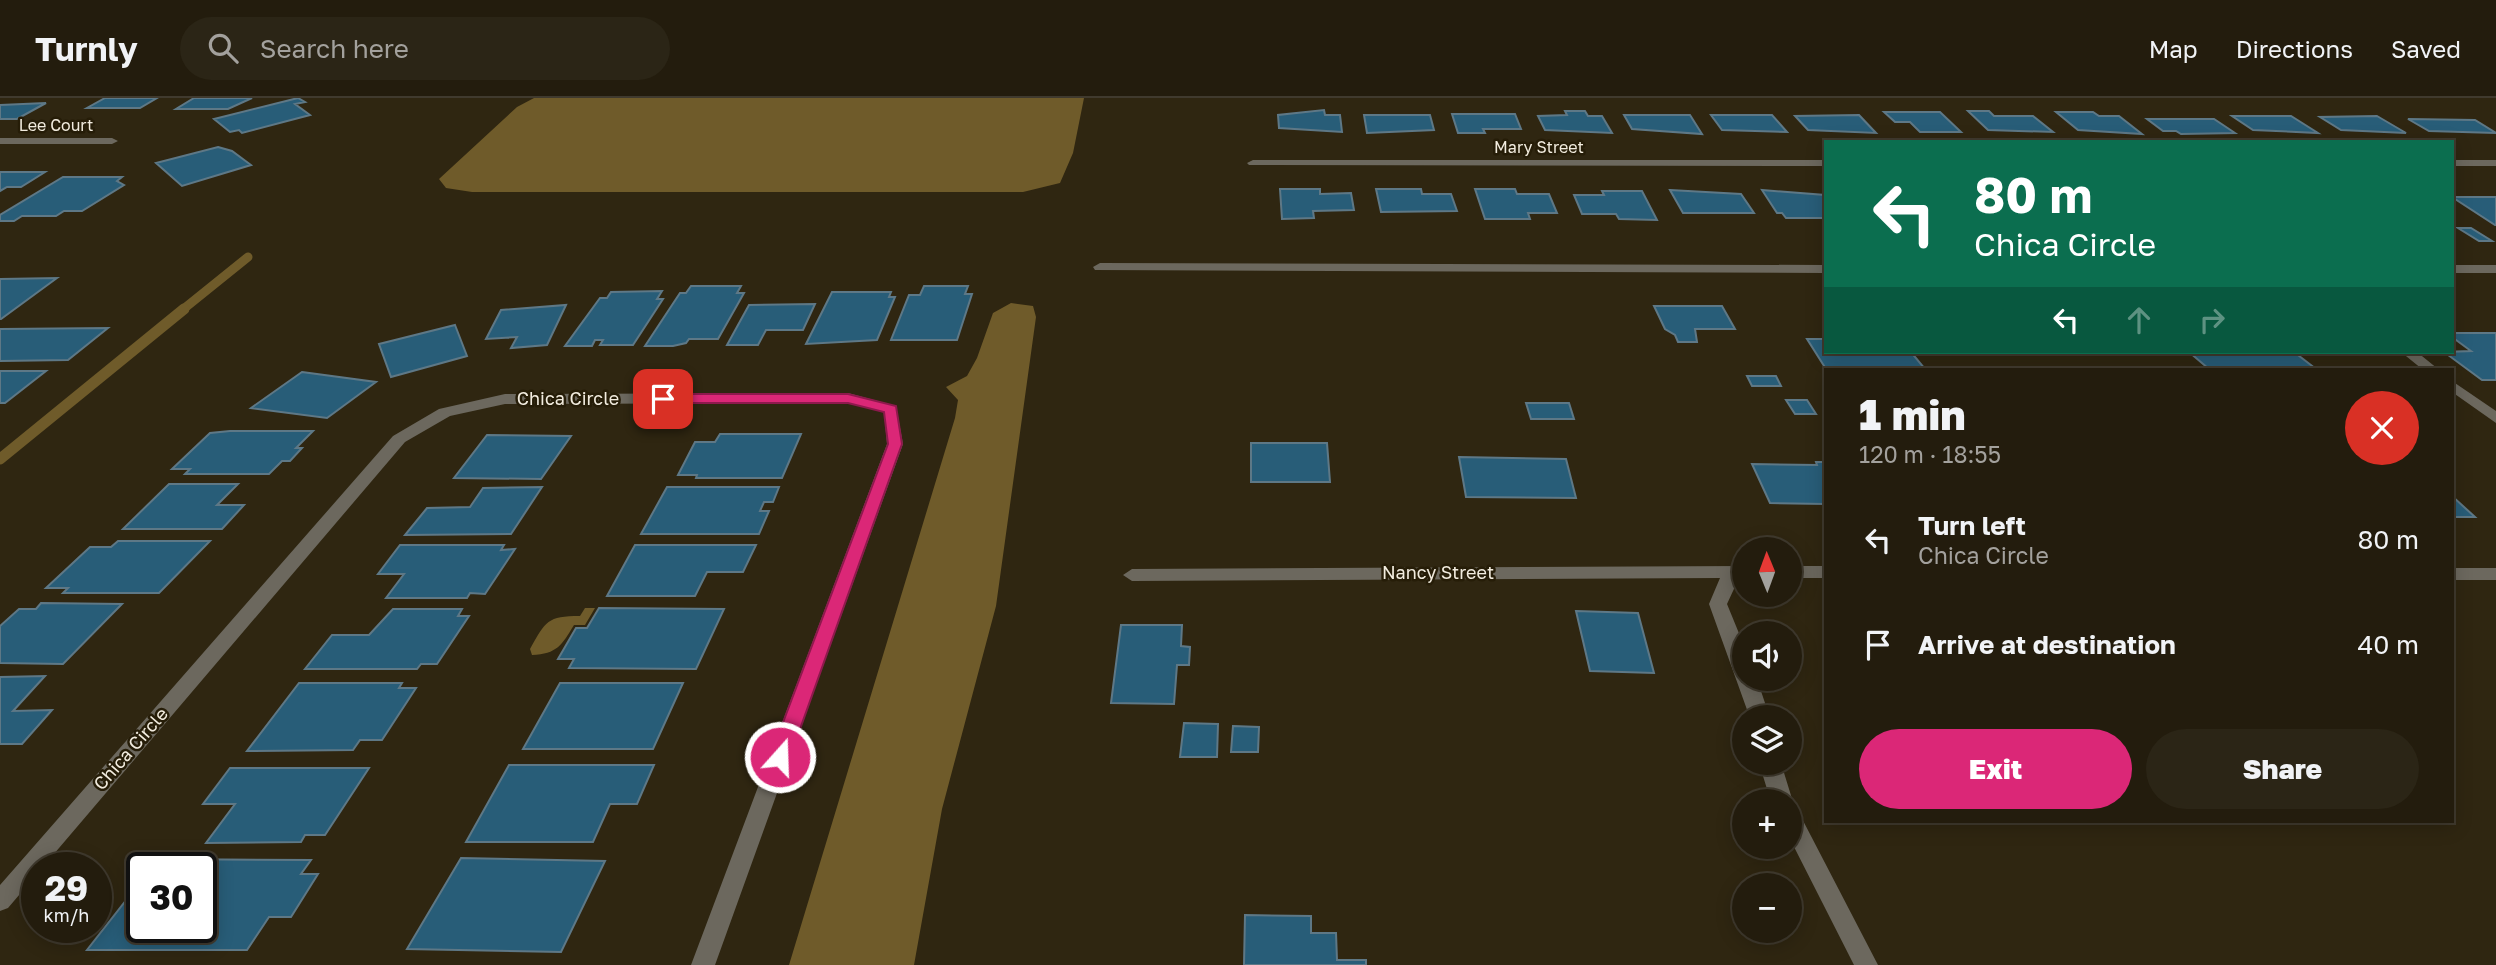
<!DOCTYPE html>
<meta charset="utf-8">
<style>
:root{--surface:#231c0d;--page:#2b2516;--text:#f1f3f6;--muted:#a3a19d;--line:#403a2e;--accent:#db2777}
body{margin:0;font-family:"Golos Text",sans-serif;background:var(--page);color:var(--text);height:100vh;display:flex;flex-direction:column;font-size:26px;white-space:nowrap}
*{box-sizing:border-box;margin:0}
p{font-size:23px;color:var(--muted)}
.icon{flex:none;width:38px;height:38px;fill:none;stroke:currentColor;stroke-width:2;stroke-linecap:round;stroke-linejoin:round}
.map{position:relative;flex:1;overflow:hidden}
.panel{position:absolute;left:1824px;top:270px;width:630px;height:455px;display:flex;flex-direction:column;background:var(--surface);border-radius:0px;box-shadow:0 4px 18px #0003,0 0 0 2px var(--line)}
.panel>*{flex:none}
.guide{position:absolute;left:1824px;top:42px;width:630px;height:214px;border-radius:0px;box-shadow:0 4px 18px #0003,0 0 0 2px var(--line);background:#0b6e4f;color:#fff;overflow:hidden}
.needle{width:46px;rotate:359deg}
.buttons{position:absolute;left:1732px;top:439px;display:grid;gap:14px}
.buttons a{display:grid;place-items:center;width:70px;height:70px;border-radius:50%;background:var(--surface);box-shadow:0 4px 18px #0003,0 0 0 2px var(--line);font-size:35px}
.speed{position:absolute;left:21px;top:754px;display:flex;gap:14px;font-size:35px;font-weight:700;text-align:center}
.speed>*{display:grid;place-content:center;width:91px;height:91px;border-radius:50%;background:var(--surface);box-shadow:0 4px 18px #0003,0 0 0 2px var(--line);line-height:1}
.speed small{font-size:18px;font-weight:400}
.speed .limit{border:4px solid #111;border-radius:10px;background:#fff;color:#111}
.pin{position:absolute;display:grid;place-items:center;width:60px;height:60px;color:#fff;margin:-30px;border-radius:14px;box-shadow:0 4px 10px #0006}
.me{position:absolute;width:77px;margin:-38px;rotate:20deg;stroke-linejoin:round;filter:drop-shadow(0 0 5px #0008)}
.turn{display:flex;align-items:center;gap:24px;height:147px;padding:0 35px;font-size:32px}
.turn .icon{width:91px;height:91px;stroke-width:2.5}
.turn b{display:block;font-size:49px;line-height:60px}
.lanes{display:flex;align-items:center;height:66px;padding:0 35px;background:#0003;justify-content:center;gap:35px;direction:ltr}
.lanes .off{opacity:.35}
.round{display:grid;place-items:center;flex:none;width:74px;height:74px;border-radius:37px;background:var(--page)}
.summary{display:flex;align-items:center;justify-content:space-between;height:119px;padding:0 35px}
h1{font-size:42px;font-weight:800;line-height:52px}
.cta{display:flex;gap:14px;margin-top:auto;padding:14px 35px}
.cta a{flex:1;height:80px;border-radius:42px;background:var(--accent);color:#fff;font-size:28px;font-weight:800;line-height:80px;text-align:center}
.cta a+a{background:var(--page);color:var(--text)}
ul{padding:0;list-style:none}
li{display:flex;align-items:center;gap:21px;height:105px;padding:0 35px}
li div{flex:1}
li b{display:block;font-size:26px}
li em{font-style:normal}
header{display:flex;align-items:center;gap:42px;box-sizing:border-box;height:98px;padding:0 35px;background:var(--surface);border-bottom:2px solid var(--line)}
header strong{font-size:33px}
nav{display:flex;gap:38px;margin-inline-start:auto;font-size:24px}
.search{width:490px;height:63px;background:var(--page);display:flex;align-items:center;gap:18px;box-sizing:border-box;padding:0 24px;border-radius:38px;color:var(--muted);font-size:26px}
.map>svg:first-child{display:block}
.water{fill:#6f5b2a}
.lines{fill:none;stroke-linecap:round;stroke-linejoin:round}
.stream-far1{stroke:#6f5b2a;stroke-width:9}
.stream{stroke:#6f5b2a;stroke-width:11}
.building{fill:#285d78;stroke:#5e7886;stroke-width:2}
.minor{fill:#6c685e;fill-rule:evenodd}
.route{fill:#db2777;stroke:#8e194d;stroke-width:2}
.labels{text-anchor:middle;stroke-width:5;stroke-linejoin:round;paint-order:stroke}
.far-street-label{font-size:16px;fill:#f2ecdf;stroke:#261d08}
.street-label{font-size:18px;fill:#f2ecdf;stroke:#261d08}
</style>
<header>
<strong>Turnly</strong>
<div class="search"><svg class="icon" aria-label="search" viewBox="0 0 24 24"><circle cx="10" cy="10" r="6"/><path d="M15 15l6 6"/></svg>Search here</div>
<nav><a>Map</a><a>Directions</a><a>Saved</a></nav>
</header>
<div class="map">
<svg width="2496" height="867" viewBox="0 0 2496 867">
<rect width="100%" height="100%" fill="#2f2611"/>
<!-- water -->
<path class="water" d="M534 0H1084L1073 55 1060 85 1023 94H472L446 90 439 81 517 9Z
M1011 205 1033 208 1036 219 996 508 942 711 914 867H789L955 320 958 302 946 289 967 278 977 260 993 215Z
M585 510H595L585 527H574C562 547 557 556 532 557L530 551C546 523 547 518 580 518Z"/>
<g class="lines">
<!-- stream-far1 -->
<path class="stream-far1" d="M181 213 248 159"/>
<!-- stream -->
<path class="stream" d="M0 361 184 211"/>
</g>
<!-- building -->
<path class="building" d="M105 0H157L140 10H87Z
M194 0H252L228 11H176Z
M298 0 305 4 295 6 310 17 242 35 239 32 230 34 214 21Z
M46 5 17 21H0V7Z
M1324 12 1325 17H1340L1342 34 1279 30 1278 17Z
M1565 13H1585L1588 18H1602L1612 35 1545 32 1538 18 1567 17Z
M1968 13H1989L1994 18H2033L2053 34 1988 32Z
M1884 14H1940L1961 34H1920L1910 24H1895Z
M2056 14H2093L2099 18H2119L2142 36 2078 32Z
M1452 16H1515L1521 31H1483L1485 35H1458Z
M1364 17H1430L1434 32 1367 35Z
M1624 17H1690L1702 36 1632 31Z
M1711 17H1772L1787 34 1722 32Z
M1859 17 1876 35 1808 32 1795 18Z
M2232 18H2291L2318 35 2253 32Z
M2377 18 2406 35 2341 32 2320 19Z
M2147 21H2214L2235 35 2181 36 2176 33H2163Z
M2408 21 2475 22 2496 35 2429 33Z
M218 49 232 53 251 67 182 88 156 65Z
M0 74H45L21 89H7L0 93Z
M63 79H122L117 83 124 87 82 113H64L56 118H22L14 123H0V117Z
M1280 91H1320V96L1351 95 1354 112 1313 113 1314 120 1282 121Z
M1376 91H1421L1422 96H1451L1457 113 1381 114Z
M1475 91H1515L1517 96H1549L1557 115H1528L1530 121H1485Z
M1670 92 1741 96 1754 115H1683Z
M1762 92 1825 97V120H1786L1782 115H1777Z
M1602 93H1642L1657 122 1619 121 1616 116H1582L1574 97H1604Z
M2452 99H2496V127H2495Z
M2458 130H2471L2492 143H2479Z
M57 180 1 221H0V181Z
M691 188H741L737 195H744L718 241H689L686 245 673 248H645L680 195H686Z
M924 188H968L965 196H972L957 242H891L909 197H920Z
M662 193 657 201H663L633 247H600L603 242H595L592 248H565L600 200H607L611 194Z
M832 194H891L889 199H895L877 242 806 246Z
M815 206 803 232H766L758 247H727L749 207Z
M566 207 547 247 511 250 517 239 486 241 501 212Z
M1654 208H1722L1735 231H1695L1697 244H1678L1675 237 1665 231Z
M455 227 467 258 391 279 379 246Z
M108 230 68 262 0 263V231Z
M2452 235H2496V282H2482L2444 254 2471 253 2452 239Z
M1807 241H1825V254H1911L1925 271H1826Z
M2189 254H2294L2316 271H2209Z
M0 273H46L5 305H0Z
M302 274 376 284 327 320 251 310Z
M1747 278H1776L1781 288H1752Z
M1786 302H1807L1816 316H1795Z
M1526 305H1569L1574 321H1531Z
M230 333H313L296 350H302L290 363H282L269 376H185L190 371H172L210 335Z
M720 336H801L782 380H696L697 377H678L695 344H715Z
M487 337 571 338 541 381 454 380Z
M1251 345H1327L1330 384H1251Z
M1459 359 1566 361 1576 400 1466 399Z
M1816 364H1825V406L1770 405 1752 366 1817 367Z
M169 386H238L217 407H244L222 431H123Z
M542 389 511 436 405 437 427 410 470 409 483 390Z
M667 389H779L773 404H764L760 413H769L759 436H641Z
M2452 398 2475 419H2453Z
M118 443H210L159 495H63L68 490H46L90 449H111Z
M400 447H504L501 452 515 451 485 496 470 495 467 500H386L404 476H378Z
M635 447H756L743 474H707L695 498H607Z
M41 505 122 506 63 566 0 565V528L19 511H36Z
M599 510 724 511 696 571 569 570 574 561H558L576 530H587Z
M393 511H462L458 518H469L437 566H421L417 571H305L332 537H369Z
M1576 513 1638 515 1654 575 1590 573Z
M1121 527H1182L1181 548 1190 549 1189 567H1177L1174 606 1111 605Z
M45 578 13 613 52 612 22 646H0V579Z
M299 585H402L399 590H416L382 642H360L353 652 247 653Z
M560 585H683L653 651H523Z
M1184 625 1218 626 1217 659H1180Z
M1233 628 1259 629 1258 654H1231Z
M509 667H654L637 706H610L593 744H466Z
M230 670H369L325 737H305L301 744 206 745 235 706H203Z
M461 760 605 763 561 854 407 851Z
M158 761 311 762 301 776H318L291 819H269L247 852H87L142 782V830H201V770H151Z
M1245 817 1311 818V835H1336L1337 862H1366V867H1244Z"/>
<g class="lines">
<!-- minor -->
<path class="minor" d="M0 40H112L118 43 112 46H0Z
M1253 62H1825V68L1249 67 1247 65Z
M2452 62H2496V68H2452Z
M1100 165 1825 167V175L1095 172 1093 169Z
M2452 167H2496V175H2452Z
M2401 254H2417L2438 271H2422Z
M2452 283 2496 313V325L2452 294Z
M848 295 896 308 903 346 715 867H691L887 346 884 314 848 305 505 306 450 318 405 344 42 770H37V776L8 810 0 813V787L393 338 439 311 505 296Z
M1745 468V480H1739L1727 506 1745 550V581H1757L1770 620H1750L1709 506 1720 480 1132 483 1123 477 1132 471Z
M1790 468H1825V480H1790Z
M2452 470H2496V482H2452Z
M1759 665H1781L1793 704 1790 709V704H1771Z
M1790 710 1798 713 1878 867H1854L1790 741Z"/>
</g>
<!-- route -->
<path class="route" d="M848 296 896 308 902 346 790 659 780 666 770 659 888 346 884 314 848 305H663L656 301 663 296Z"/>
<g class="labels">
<!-- far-street labels -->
<g class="far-street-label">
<text x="56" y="33">Lee Court</text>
<text x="1539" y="55">Mary Street</text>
</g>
<!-- street labels -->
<g class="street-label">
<text x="568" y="307">Chica Circle</text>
<text x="1438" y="481">Nancy Street</text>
<text transform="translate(131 651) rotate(-49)" y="6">Chica Circle</text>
</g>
</g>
</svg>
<div class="buttons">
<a><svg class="needle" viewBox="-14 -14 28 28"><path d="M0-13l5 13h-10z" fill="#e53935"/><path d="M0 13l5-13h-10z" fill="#a3a19d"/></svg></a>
<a><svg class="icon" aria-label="sound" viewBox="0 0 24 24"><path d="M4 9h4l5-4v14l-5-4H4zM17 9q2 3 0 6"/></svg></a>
<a><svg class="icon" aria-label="layers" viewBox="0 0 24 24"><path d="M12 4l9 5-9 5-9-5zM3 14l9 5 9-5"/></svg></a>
<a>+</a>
<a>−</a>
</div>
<div class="speed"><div>29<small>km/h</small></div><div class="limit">30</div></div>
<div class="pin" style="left:663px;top:301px;background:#d93025"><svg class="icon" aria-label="arrive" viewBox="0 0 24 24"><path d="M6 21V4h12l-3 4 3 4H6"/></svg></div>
<svg class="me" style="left:780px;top:659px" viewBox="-20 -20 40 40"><circle r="17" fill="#db2777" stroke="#fff" stroke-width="3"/><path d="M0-11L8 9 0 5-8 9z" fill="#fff"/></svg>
<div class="guide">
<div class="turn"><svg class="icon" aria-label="left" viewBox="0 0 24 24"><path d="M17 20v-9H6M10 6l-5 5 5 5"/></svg><div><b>80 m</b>Chica Circle</div></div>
<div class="lanes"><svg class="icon" aria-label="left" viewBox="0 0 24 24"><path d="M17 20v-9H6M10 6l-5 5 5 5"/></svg><svg class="icon off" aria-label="ahead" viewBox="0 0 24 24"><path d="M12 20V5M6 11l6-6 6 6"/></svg><svg class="icon off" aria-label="right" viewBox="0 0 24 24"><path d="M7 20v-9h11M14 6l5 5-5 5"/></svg></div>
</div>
<section class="panel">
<div class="summary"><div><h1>1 min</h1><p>120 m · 18:55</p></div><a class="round" style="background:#d93025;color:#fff"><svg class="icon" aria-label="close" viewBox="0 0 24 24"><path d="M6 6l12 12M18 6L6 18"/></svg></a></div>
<ul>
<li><svg class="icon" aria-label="left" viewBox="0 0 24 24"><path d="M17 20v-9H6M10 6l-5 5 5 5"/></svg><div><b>Turn left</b><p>Chica Circle</p></div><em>80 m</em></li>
<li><svg class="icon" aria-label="arrive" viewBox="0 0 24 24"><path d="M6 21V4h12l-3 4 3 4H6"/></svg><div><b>Arrive at destination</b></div><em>40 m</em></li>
</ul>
<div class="cta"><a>Exit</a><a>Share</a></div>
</section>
</div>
